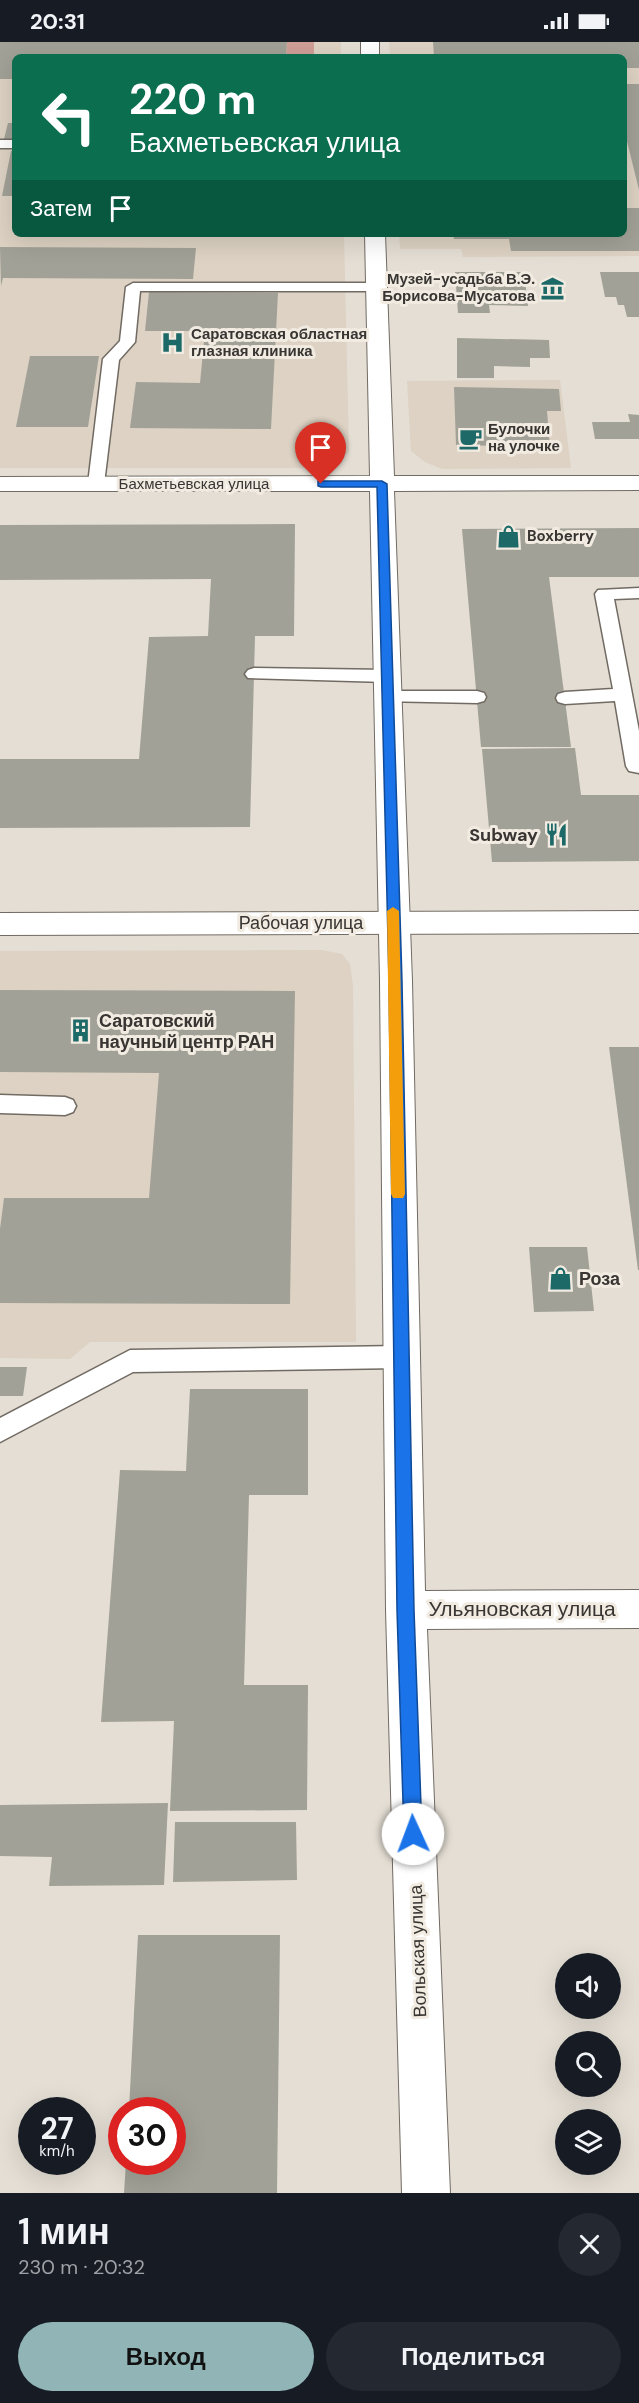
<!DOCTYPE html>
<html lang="ru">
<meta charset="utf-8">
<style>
:root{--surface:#171b24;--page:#242831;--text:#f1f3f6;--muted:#9ea1a6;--accent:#91b5b6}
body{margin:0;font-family:"DM Sans",sans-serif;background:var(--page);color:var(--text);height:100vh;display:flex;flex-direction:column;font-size:22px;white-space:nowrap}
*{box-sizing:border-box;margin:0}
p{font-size:20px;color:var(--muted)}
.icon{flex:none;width:33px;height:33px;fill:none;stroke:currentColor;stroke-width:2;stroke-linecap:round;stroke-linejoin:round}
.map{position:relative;height:2151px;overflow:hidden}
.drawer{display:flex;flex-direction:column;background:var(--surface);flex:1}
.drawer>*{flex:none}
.top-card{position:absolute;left:12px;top:12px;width:615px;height:183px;border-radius:9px;box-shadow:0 6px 24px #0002;background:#0b6e4f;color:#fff;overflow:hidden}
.buttons{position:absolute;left:555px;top:1911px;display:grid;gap:12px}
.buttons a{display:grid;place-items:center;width:66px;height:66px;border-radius:50%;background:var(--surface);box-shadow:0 6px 24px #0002;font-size:30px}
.speed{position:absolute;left:18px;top:2055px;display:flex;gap:12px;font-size:30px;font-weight:700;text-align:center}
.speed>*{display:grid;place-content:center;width:78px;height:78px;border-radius:50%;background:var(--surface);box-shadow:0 6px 24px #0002;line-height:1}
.speed small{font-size:15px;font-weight:400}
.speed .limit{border:9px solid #d22;background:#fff;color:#111}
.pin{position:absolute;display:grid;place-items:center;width:51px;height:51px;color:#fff;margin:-62px -26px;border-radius:50% 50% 50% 0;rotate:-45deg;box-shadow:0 0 6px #0007}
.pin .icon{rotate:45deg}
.me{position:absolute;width:66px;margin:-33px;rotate:358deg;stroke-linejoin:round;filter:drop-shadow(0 0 4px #0008)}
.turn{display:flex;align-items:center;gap:21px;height:126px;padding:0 18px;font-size:27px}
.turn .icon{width:78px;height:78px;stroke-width:2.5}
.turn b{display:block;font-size:42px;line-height:51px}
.then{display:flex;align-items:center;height:57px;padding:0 18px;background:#0003;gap:12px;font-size:22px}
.round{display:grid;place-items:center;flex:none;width:63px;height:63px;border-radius:32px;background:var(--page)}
.head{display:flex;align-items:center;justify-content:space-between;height:102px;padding:0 18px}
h1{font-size:36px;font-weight:600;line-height:45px}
.action{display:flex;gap:12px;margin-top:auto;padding:12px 18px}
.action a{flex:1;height:69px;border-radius:36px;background:var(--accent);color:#111;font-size:24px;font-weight:600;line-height:69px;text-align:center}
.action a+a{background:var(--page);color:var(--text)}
.status{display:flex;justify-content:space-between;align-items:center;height:42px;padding:0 30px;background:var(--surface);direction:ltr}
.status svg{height:16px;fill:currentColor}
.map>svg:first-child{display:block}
.built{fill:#ddd2c3}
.green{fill:#d09f96}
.building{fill:#a2a197}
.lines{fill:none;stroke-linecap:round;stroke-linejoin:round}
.service-casing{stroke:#716b63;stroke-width:3}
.minor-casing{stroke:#716b63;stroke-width:2}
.tertiary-casing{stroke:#716b63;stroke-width:2}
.service{fill:#fff;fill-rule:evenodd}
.minor{fill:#fff;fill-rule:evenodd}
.tertiary{fill:#fff;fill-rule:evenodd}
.route{fill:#1a73e8;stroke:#114b97;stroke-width:1.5}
.slow{fill:#f59e0b}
.labels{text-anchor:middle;stroke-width:6;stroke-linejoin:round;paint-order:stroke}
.far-poi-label{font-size:15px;font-weight:bold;fill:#383532;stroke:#f1ebe2;text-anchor:start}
.far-street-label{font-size:15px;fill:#383532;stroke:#f1ebe2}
.poi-label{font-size:18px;font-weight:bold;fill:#383532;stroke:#f1ebe2;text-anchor:start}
.street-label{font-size:18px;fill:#383532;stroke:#f1ebe2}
.near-street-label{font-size:21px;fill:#383532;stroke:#f1ebe2}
</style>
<div class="status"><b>20:31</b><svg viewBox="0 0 49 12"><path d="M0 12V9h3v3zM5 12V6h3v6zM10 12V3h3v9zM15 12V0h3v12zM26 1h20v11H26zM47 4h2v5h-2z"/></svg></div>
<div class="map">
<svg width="639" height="2151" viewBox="0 0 639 2151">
<rect width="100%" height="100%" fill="#e4ded4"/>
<!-- built -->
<path class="built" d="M0 0H341V15H15V192H344L349 410 338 420 317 426H0Z
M389 0H639V214L463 215 461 207H400L399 192H624V15H390Z
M560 338 571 426 442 427 425 420 411 409 407 339Z
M322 908 342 912 350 922 353 944 356 1300H90L70 1317 0 1316V909Z"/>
<!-- green -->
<path class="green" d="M287 0H314V15H286Z"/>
<!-- building -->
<path class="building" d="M0 0H287L286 15H15V37H0Z
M433 0H639V26H624V15H434Z
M624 42H639V148L624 87Z
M8 81H15V97H4Z
M11 109H15V154H2Z
M624 166H639V209H511L509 197H454L453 192H624Z
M0 205 196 206 193 237 3 236 1 244Z
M455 230H524L528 264 489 263 490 271H458Z
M600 230H639V275H627L624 263H618L616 255H605Z
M149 250 278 251 271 387 130 386 136 340 200 341 205 289H145Z
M457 296 549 298 550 316H530V325L494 324V336H457Z
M30 314H99L88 385H16Z
M454 345 559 347 561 369H547L550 405 456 403Z
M628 372 639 373V397H595L592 380H630Z
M295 482 294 594H255L250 785 0 786V717H139L149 595 208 594 211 537 0 538V483Z
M639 486V535H549L571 705H481L462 487Z
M575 706 581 753H639V819L492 820 482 707Z
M0 948 295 949 290 1262 0 1261V1187L4 1156H149L159 1031 0 1030Z
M609 1005H639V1228H638Z
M529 1205H587L594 1269 534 1270Z
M0 1325H27L23 1354H0Z
M190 1347H308V1453H249L244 1643H308L307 1768 170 1769 174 1679 101 1680 120 1428 186 1429Z
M168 1761 164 1843 49 1844 52 1815 0 1814V1763Z
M175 1780H296L297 1838 173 1840Z
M138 1893H280L277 2151H124L126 2120H172V2068H129Z"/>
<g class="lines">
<defs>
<path id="service" d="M0 98H15V106H0Z
M133 241H377L384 245 377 249H140L135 300 119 318 104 442 96 447 88 442 103 317 120 299 126 245Z
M639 546V556L614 557 639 689V731L629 729 626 724 615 659 565 662 558 660 556 656 558 652 565 650 613 647 595 552 598 548Z
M254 626 387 628 393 630 396 634 393 638 387 640 248 636 245 632 248 628Z
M387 649H477L484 651 486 655 484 659 477 661 380 659 378 655 380 651Z
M0 1053 65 1055 73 1058 76 1064 73 1070 65 1073 0 1071Z
M400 1304 409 1307 412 1315 409 1323 400 1326 133 1330 0 1400V1376L130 1308Z"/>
<path id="minor" d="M361 0H379V15H361Z
M365 192H385L394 434H639V448L394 449 412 939 425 1549 639 1548V1586L427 1587 450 2151H402L386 1568 380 939 370 449H0V435L370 434Z"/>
<path id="tertiary" d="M639 869V891L0 893V871Z"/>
</defs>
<!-- service casing -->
<use href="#service" class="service-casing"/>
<!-- minor casing -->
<use href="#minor" class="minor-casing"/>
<!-- tertiary casing -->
<use href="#tertiary" class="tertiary-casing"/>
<!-- service -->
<use href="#service" class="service"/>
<!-- minor -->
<use href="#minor" class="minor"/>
<!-- tertiary -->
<use href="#tertiary" class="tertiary"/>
</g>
<!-- route -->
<path class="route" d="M318 439H382L387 442 402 939 414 1568 422 1792 420 1798 413 1801 407 1798 404 1792 397 1568 389 939 377 445H321L318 444Z"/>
<!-- slow -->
<path class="slow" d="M393 865 399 869 405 1152 403 1156H393L391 1152 387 869Z"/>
<!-- icons -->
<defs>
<symbol id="museum-bare" viewBox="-9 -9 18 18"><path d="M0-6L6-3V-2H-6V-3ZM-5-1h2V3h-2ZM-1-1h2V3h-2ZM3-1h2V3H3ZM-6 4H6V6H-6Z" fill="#1c6968" stroke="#f1ebe2" stroke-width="2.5" paint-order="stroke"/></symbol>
<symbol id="hospital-bare" viewBox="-9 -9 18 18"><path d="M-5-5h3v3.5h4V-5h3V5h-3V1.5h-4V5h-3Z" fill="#1c6968" stroke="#f1ebe2" stroke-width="2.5" paint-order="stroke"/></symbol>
<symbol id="cafe-bare" viewBox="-9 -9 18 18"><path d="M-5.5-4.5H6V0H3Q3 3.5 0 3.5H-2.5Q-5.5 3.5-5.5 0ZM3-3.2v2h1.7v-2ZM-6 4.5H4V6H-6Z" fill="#1c6968" stroke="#f1ebe2" stroke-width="2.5" paint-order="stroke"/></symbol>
<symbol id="shop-bare" viewBox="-9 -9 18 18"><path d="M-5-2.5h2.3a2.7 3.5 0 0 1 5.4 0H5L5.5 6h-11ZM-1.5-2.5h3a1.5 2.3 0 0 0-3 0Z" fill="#1c6968" stroke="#f1ebe2" stroke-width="2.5" paint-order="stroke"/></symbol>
<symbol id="restaurant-bare" viewBox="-9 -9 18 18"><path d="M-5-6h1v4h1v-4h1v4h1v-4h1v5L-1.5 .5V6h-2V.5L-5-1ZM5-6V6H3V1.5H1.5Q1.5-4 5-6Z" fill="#1c6968" stroke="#f1ebe2" stroke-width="2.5" paint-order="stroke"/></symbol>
<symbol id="building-bare" viewBox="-9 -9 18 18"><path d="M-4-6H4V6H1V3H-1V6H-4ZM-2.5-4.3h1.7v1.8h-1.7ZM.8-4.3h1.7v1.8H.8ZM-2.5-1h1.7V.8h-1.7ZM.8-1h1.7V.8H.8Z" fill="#1c6968" stroke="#f1ebe2" stroke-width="2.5" paint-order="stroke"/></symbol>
</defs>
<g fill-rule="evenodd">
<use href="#museum-bare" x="536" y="230" width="33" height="33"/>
<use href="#hospital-bare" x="156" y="284" width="33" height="33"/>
<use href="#cafe-bare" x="454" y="380" width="33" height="33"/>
<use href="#shop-bare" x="492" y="478" width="33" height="33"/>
<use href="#restaurant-bare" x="540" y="776" width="33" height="33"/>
<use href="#building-bare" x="64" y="972" width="33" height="33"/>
<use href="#shop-bare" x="544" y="1220" width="33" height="33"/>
</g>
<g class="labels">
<!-- far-poi labels -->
<g class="far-poi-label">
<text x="535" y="242" text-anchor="end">Музей-усадьба В.Э.<tspan x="535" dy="17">Борисова-Мусатова</tspan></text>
<text x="191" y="297">Саратовская областная<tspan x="191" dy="17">глазная клиника</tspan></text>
<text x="488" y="392">Булочки<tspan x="488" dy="17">на улочке</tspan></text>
<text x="527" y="499">Boxberry</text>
</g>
<!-- far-street labels -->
<g class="far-street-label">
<text x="194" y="447">Бахметьевская улица</text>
</g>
<!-- poi labels -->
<g class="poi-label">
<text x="538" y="799" text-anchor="end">Subway</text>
<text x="99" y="985">Саратовский<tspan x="99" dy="21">научный центр РАН</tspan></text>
<text x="579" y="1243">Роза</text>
</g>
<!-- street labels -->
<g class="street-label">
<text x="301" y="887">Рабочая улица</text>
<text transform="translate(418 1909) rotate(-92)" y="6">Вольская улица</text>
</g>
<!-- near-street labels -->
<g class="near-street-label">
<text x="522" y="1574">Ульяновская улица</text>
</g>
</g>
</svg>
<div class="buttons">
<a><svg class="icon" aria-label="sound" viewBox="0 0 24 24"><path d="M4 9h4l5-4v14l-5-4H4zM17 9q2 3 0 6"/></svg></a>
<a><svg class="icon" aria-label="search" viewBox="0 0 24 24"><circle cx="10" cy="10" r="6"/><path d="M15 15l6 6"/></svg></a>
<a><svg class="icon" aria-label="layers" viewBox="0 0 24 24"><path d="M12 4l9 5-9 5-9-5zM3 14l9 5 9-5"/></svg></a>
</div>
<div class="speed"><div>27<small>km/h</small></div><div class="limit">30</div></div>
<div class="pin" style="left:321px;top:442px;background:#d93025"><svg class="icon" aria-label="arrive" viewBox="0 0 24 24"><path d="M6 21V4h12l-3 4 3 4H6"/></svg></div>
<svg class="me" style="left:413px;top:1792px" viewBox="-20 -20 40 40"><circle r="19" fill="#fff"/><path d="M0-13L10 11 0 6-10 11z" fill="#1a73e8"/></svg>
<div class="top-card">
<div class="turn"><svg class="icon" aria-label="left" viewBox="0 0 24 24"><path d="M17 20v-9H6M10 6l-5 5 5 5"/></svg><div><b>220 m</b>Бахметьевская улица</div></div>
<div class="then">Затем<svg class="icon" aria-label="arrive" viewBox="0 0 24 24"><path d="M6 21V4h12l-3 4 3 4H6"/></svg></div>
</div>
</div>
<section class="drawer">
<div class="head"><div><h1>1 мин</h1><p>230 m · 20:32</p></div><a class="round"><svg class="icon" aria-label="close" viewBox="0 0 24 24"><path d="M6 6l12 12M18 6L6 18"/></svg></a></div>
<div class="action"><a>Выход</a><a>Поделиться</a></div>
</section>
